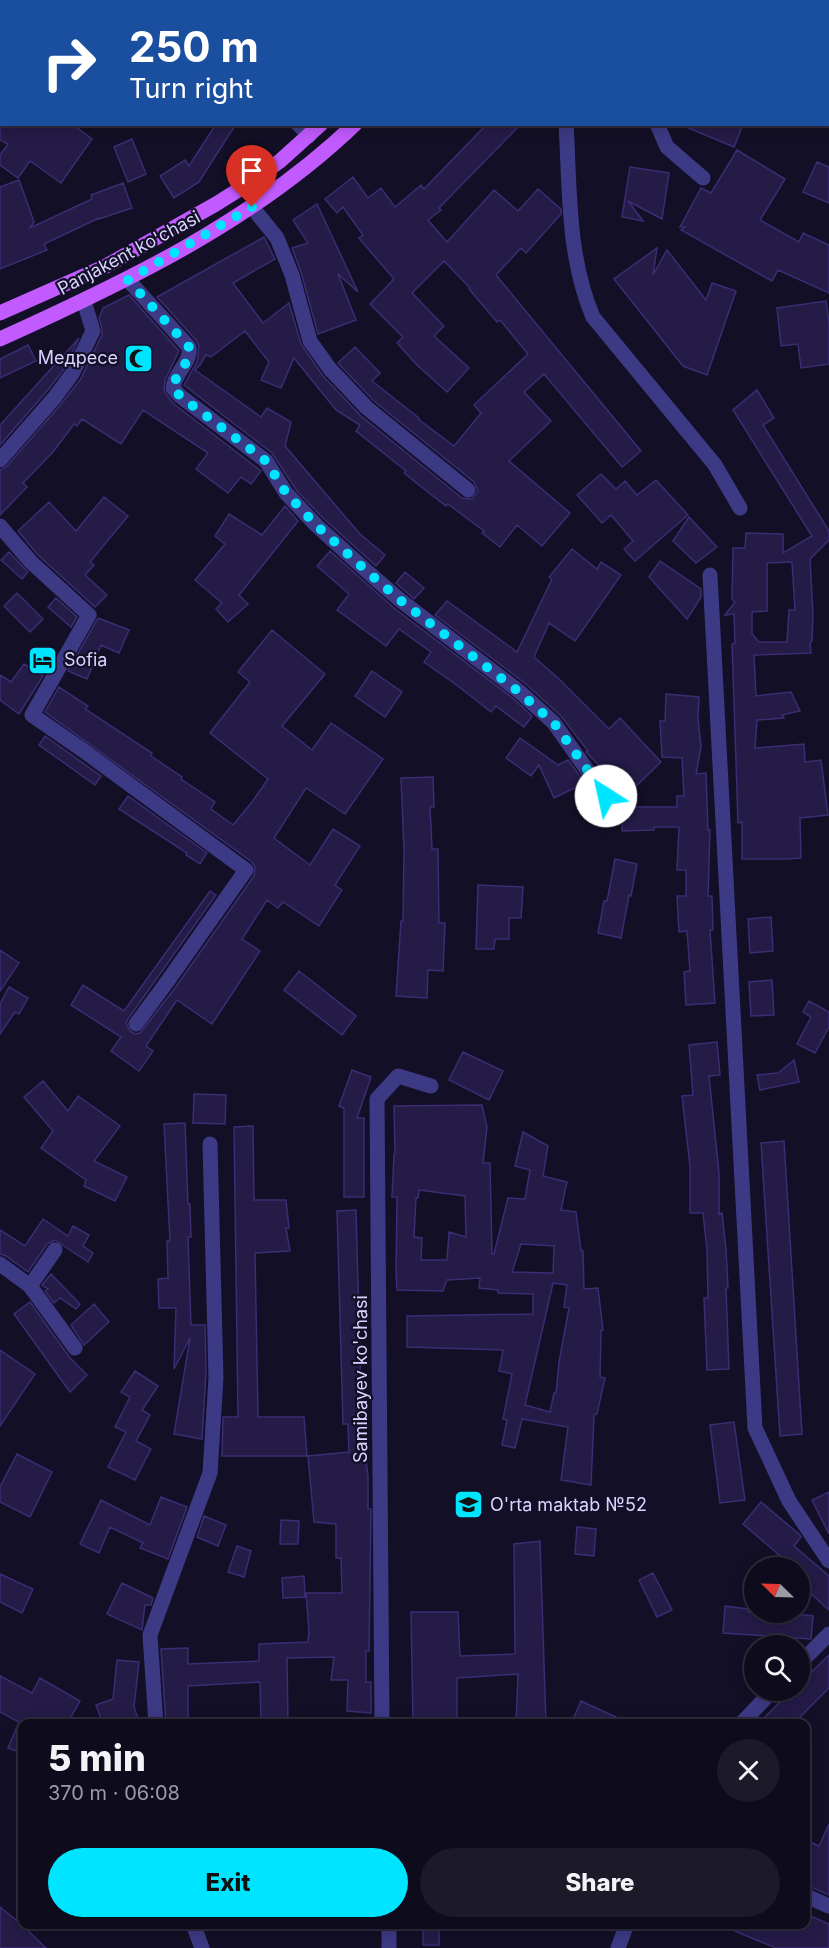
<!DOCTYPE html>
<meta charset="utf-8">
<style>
:root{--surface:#0e0b1c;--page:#1c1929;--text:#f1f3f6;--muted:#9b9ba3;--line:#2e2b3b;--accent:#00e5ff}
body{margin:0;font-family:Inter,sans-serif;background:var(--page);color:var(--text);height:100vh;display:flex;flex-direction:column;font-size:22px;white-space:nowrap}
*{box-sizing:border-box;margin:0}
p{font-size:20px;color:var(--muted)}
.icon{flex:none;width:33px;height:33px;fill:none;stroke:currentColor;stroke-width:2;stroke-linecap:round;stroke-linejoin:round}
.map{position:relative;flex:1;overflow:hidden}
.sheet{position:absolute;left:18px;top:1719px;width:792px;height:210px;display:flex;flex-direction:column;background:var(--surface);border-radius:12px;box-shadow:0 3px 15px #0003,0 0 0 2px var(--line)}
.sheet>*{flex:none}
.hud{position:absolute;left:0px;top:0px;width:830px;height:126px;box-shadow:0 3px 15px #0003,0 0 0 2px var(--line);background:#1a4fa0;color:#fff;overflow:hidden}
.needle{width:39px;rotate:293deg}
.tools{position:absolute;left:744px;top:1557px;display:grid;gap:12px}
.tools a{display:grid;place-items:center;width:66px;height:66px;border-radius:50%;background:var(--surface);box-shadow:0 3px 15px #0003,0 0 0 2px var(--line);font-size:30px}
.pin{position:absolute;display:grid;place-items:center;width:51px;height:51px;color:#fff;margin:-62px -26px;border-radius:50% 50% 50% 0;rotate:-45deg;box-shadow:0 0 6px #0007}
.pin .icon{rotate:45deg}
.me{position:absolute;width:66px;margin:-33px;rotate:325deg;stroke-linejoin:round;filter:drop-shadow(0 0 4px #0008)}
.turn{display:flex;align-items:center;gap:21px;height:126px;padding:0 30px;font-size:27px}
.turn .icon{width:78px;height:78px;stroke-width:2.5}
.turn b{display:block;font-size:42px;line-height:51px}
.round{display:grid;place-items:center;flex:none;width:63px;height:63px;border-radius:32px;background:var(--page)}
.summary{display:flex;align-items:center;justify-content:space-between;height:102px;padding:0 30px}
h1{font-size:36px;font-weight:800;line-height:45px}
.action{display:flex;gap:12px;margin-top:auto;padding:12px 30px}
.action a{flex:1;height:69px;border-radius:36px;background:var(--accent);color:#111;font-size:24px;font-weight:800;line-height:69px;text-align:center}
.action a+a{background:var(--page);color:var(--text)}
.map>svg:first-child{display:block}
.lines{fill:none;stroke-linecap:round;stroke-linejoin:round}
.stream{stroke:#0c2248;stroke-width:4.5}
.building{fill:#241b47;stroke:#3b2d73;stroke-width:1.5;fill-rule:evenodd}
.minor{stroke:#3d3a85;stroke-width:15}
.major{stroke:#c25bff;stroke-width:15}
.route{stroke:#00e5ff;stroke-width:10;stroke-dasharray:0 18}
.labels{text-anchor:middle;stroke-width:4.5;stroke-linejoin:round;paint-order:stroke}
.street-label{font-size:18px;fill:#d9d4ff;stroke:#130f26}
.poi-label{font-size:18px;fill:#d9d4ff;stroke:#130f26;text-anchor:start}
</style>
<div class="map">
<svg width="829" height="1948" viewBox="0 0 829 1948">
<rect width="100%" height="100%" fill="#130f26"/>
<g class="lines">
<!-- stream -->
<path class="stream" d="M320 0 323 2"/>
</g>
<!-- building -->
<path class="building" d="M0 119 2 124H72L92 139 61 183 30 161 18 178 0 165V155L8 144 0 140Z
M216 124H236L199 182 174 198 160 176 185 160 189 166Z
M487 124H521L439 208 441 210 428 220 447 242 494 190 518 211 538 189 561 209V214L526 253 521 248 496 275 641 451 622 467 544 374 524 392 551 421 509 461 570 513 542 546 517 525 500 547 482 533 484 531 448 504 446 506 429 493 404 473 406 471 356 431 360 425 336 410 294 358 281 388 261 380 269 362 245 331 211 357 206 355 200 365 195 370 261 417 267 408 291 422 285 446 360 534 385 555 376 566 323 518 297 491 272 453 184 385 197 362 199 346 196 340 157 297 264 237 275 259 233 283 263 323 289 303 301 344 323 376 361 416 462 498 472 499 478 491 474 482 374 401 338 363 355 347 380 373 372 381 419 418 418 419 454 446 481 413 474 405 528 354 500 320 497 322 469 289 470 288 444 261 412 293 444 326 434 336 469 368 447 392 417 365 397 343 403 337 370 304 394 279 359 238 363 235 343 207 337 213 325 199 353 177 368 198 381 188 395 207 421 185 424 189Z
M679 124H743L734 147Z
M132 139 146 174 128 182 114 147Z
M737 150 785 179 760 220 799 242 803 233 829 245V293L778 270 772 281 681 230 685 227H680L701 188 711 193Z
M817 162 829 167V203L803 192Z
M630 167 669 173 662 219 628 201 643 221 622 217Z
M19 180 34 222 30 228 92 199 91 195 123 183 132 208 99 219V218L44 244 47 250 0 269V187Z
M317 204 358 292 338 274 356 320 318 334 301 272 292 248 308 243 293 220Z
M657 248 653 275 667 250 706 300 712 283 736 291 707 375 683 366 614 279Z
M129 295 179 351 165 380 164 390 166 394 174 404 261 471 251 484 241 477 228 493 196 469 208 453 143 410 121 444 82 419 77 426 74 424 53 452 23 483 27 487 0 515V470L7 466 62 403 80 380 102 335V328L99 318 103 308Z
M826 301 829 323V364L801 368 798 344 781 346 777 308Z
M79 338 64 369 47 391 0 445V425Z
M28 345 36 361 0 378V359Z
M757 390 774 418 763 425 829 531V540L810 559 813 615 812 641 810 643 811 653 754 655 756 696 791 692 800 711 782 715 784 718 757 720 755 748 804 744 805 762 821 760 828 815 800 818 801 858 786 859H742V822L738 823 736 762 732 644 735 643 734 614 725 615 735 602 732 599 733 548H745L746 533 783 534V553L812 536 733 410ZM792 562 795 610H789L787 642H759L752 634V612L767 611V563Z
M601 474 616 489 625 481 637 495 656 480 688 515 635 561 624 549 633 541 611 515 602 523 577 495Z
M104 497 128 516 90 562 94 565 85 575 107 595 95 607 38 555 18 531 49 502 76 531Z
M285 506 298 521 239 595 248 604 228 622 216 609 222 603 195 580 225 544 215 536 229 514 262 535Z
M689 517 717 547 696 563 673 541Z
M572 549 597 569 601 562 621 575 575 641 549 623 534 657 559 679 609 729 620 718 661 762 627 795 588 754 586 752 588 751 561 716 526 684 435 615 447 601 517 652 552 579 549 577Z
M330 551 394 608 514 699 532 716 524 727 496 706 491 712 458 686 424 662 431 652 399 629 386 646 337 610 349 594 317 566Z
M9 552 28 572 22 579 1 560Z
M660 561 701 589V597L687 619 649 577Z
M405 572 424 588 414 599 396 583Z
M17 593 43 619 30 632 4 606Z
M56 598 77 617 71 627 48 607Z
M98 618 129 630 119 653 101 645 87 679 68 671Z
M272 630 325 674 282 726 312 750 331 723 383 759 345 814 306 788 274 838 310 865 333 829 360 846 335 885 342 890 319 926 283 902 278 908 267 900 242 939 260 951 212 1024 177 1000 146 1046 153 1051 139 1071 111 1051 121 1037 71 1005 83 985 124 1011 210 891 216 895 128 1019 126 1023 130 1031 135 1034 140 1033 175 988 254 876 255 867 252 862 45 712 59 687 88 706 85 709 152 753 151 756 182 777 181 779 215 802 211 809 233 825 252 802 268 779 210 733 250 682 238 672Z
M24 664 43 676 19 714 0 700V675L11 682Z
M372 671 402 692 385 717 355 696Z
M666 694 699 697 698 718 701 747 696 774 706 773 708 830H710L708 896H712L713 930H710L715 1003 686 1005 684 972 690 971 687 931 679 932 677 896H686V870H677L679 827H654V830L622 831V807H677V796H684L682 758 662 757 660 721H665Z
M45 736 101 776 95 785 39 745Z
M520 738 558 765 568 760 585 783 554 798 539 765 531 776 506 758Z
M433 777 434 807H430L432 849H438L439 923H445L443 971 428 970 427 998 396 996 401 921H403L404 849 401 778Z
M128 796 207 853 200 864 186 855 187 853 119 809Z
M615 859 637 864 631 896 629 895 621 938 598 933 604 901H607Z
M478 885 523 887 521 918H509V939H495L494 949H476Z
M771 917 773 951 750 953 748 919Z
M0 950 19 963 0 991Z
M299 971 356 1016 342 1035 284 990Z
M772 980 774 1015 751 1016 749 982Z
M9 987 28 998 19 1014 15 1012 0 1034V1004Z
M809 1001 829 1012V1027L815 1053 797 1044 811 1017 803 1012Z
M717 1042 720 1075 709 1076 719 1173V1214L722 1213 726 1249 728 1288H726L729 1369 707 1370 704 1298H708L707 1250 703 1213H690V1166L682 1096 693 1095 689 1045Z
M463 1052 503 1071 489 1100 449 1080Z
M794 1060 799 1082 760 1090 757 1075 778 1073Z
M352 1070 371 1077 357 1118H364V1197H344V1108L339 1106Z
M43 1081 68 1111 78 1096 120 1126 94 1161 127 1177 115 1201 84 1186 86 1180 41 1148 53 1131 24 1097Z
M194 1094 226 1095 225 1124 193 1123Z
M482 1105 487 1127 483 1163H490L492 1254H494L508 1198 525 1199 530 1170 515 1166 523 1132 548 1146 543 1176 567 1182 561 1210 576 1212 581 1250 583 1251 584 1289 598 1288 603 1330H601L600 1377 605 1378 597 1414 594 1415 591 1485 561 1480 568 1427 522 1419 515 1448 502 1445 507 1420 503 1419 512 1374 499 1371 503 1350 407 1347V1316L533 1314V1294L498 1293V1290L479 1288 480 1278 447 1280 443 1291 397 1290 396 1271 397 1197H392L394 1154H395L394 1106ZM419 1190 465 1196 466 1237 449 1232 447 1260H421L422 1238 414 1237 416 1198H418ZM521 1244 554 1246 553 1273 512 1272ZM553 1283 567 1285 564 1307 569 1308 559 1362 556 1393H554L550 1412 525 1405Z
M185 1123 188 1204H190L191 1237H188L191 1325H205L206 1372 202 1439 174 1434 190 1338 174 1369 176 1308H159L158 1279 168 1278 167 1241H170L164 1124Z
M253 1126 254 1200H286L289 1228H286L290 1251 255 1253 258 1417H304L307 1456H222L223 1417H238L234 1127Z
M784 1141 802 1434 780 1436 761 1143Z
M356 1210 362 1429 368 1476V1509H371L369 1651H366V1682H371V1713L347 1711 348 1680H331L334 1657 287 1658 288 1724H261L260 1682 188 1686V1724H166L161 1649 188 1648V1664L259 1661V1644L308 1642 309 1631 306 1593H342L341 1558H336V1524L314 1522 308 1456 349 1452 348 1424H343L337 1211Z
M43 1219 68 1236 73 1226 89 1235 83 1246 93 1253 88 1262 55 1240 47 1244 28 1272 6 1256 0 1254V1230L25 1246Z
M51 1274 80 1304 76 1309 60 1298 54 1303 45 1291 48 1289 42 1285Z
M30 1302 70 1358 87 1375 70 1392 14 1314Z
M94 1304 109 1322 84 1345 71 1325Z
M0 1350 35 1374 0 1426Z
M135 1371 158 1386 142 1410 150 1415 136 1441 151 1449 135 1480 108 1467 126 1432 115 1427 130 1397 121 1392Z
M734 1422 745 1500 720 1503 710 1425Z
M17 1454 52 1472 30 1517 0 1502V1487Z
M829 1492V1534L812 1500Z
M161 1497 187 1507 168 1559 140 1548 143 1543 110 1527 99 1553 80 1544 101 1500 150 1525Z
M761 1502 800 1535 801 1537 794 1546 829 1576V1610L800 1584V1568H780L786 1561 743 1524Z
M204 1516 226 1525 218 1546 197 1537Z
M281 1520 299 1521 298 1544H280Z
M577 1527 596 1529 594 1556 575 1554Z
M540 1541 546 1724H516L518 1674 457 1678V1724H413L411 1612H458L460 1656 515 1654 514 1544Z
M237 1546 251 1551 244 1577 228 1572Z
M653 1573 672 1610 657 1617 639 1580Z
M0 1574 33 1589 22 1613 0 1602Z
M304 1576 305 1597 283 1598 282 1578Z
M122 1583 153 1598 151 1605H145L142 1630 107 1614Z
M725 1606 748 1609V1612H781L813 1616 811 1639 723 1633Z
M829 1655V1688L793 1724H758L792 1690H800V1683Z
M117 1660 139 1662 134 1707 140 1724H103L96 1705 113 1699Z
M0 1676 32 1693 40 1678 80 1701 67 1724H22V1753L8 1748 19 1722 0 1712Z
M581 1701 631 1724H571Z
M829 1824V1895L806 1885V1840L819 1846Z
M0 1907 20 1923 46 1948H0Z
M806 1914 829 1924V1948H776L720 1925 806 1924Z
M423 1924H439V1945H423Z"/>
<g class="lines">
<!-- minor -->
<path class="minor" d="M199 0 201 2
M683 2V0
M298 124 309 136
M566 124C570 189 567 256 593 317L715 465 740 508
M657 124 667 147 703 178
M252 207 277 238 292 275 310 341 330 369 367 408 468 490
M128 280 189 347C192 362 174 373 173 388L180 396 266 461 286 493 316 525 370 574 400 600 520 692 554 723 606 797
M0 460 55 397 72 374 93 331 84 301
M0 526 31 562 89 615 32 715 84 751 246 870 167 982 136 1024
M710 575 755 1428 789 1501 829 1561
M0 1264 30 1286 75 1348
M30 1286 55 1250
M800 1663 829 1634
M156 1724 150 1635 210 1473 216 1378 210 1144
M382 1724 377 1099 398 1076 431 1086
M741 1724 773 1690
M806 1896 829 1906
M193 1924 202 1948
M389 1948V1924
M618 1948 627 1924"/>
<!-- major -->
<path class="major" d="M421 2 422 0
M450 2 451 0
M0 313 106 266 216 204 251 182 280 161 321 124
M0 339C126 282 254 221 355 124"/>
</g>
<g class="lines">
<!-- route -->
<path class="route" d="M252 207 128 280 189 347C192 362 175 373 173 388L180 396 266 461 286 493 316 525 370 574 400 600 519 692 554 723 606 796"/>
</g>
<!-- icons -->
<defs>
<symbol id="mosque-square" viewBox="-11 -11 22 22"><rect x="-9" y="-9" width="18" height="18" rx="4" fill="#00e5ff" stroke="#130f26"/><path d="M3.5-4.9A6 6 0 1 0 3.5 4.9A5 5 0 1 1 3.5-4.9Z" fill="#111"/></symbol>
<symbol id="hotel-square" viewBox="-11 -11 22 22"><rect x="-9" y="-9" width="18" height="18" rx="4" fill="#00e5ff" stroke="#130f26"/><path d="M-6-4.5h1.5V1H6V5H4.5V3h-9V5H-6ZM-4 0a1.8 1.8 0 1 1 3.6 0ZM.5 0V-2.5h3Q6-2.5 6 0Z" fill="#111"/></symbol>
<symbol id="school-square" viewBox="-11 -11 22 22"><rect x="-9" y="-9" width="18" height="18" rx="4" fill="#00e5ff" stroke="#130f26"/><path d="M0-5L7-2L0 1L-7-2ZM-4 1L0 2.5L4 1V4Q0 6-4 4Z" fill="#111"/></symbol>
</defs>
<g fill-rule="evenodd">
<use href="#mosque-square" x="122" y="342" width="33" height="33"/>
<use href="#hotel-square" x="26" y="644" width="33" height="33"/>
<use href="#school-square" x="452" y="1488" width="33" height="33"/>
</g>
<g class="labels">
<!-- street labels -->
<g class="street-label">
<text transform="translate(129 253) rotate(-28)" y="6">Panjakent ko'chasi</text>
<text transform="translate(361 1379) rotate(-90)" y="6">Samibayev ko'chasi</text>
</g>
<!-- poi labels -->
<g class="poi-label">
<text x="118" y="364" text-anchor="end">Медресе</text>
<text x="64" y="666">Sofia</text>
<text x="490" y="1511">O'rta maktab №52</text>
</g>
</g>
</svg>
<div class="tools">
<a><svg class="needle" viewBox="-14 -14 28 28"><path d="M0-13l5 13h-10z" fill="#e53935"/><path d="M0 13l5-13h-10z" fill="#9b9ba3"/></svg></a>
<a><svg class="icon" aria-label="search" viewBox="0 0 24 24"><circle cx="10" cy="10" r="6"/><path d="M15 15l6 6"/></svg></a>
</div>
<div class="pin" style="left:252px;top:207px;background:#d93025"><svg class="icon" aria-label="arrive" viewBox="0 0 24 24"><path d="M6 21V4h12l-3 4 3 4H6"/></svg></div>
<svg class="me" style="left:606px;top:796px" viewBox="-20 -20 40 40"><circle r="19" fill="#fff"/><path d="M0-13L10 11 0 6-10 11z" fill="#00e5ff"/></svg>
<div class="hud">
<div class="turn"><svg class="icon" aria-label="right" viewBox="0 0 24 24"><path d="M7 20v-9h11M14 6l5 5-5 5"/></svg><div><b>250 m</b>Turn right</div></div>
</div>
<section class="sheet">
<div class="summary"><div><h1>5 min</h1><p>370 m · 06:08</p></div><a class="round"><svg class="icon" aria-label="close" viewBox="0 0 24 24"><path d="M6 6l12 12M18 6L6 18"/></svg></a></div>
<div class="action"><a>Exit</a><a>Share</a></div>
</section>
</div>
